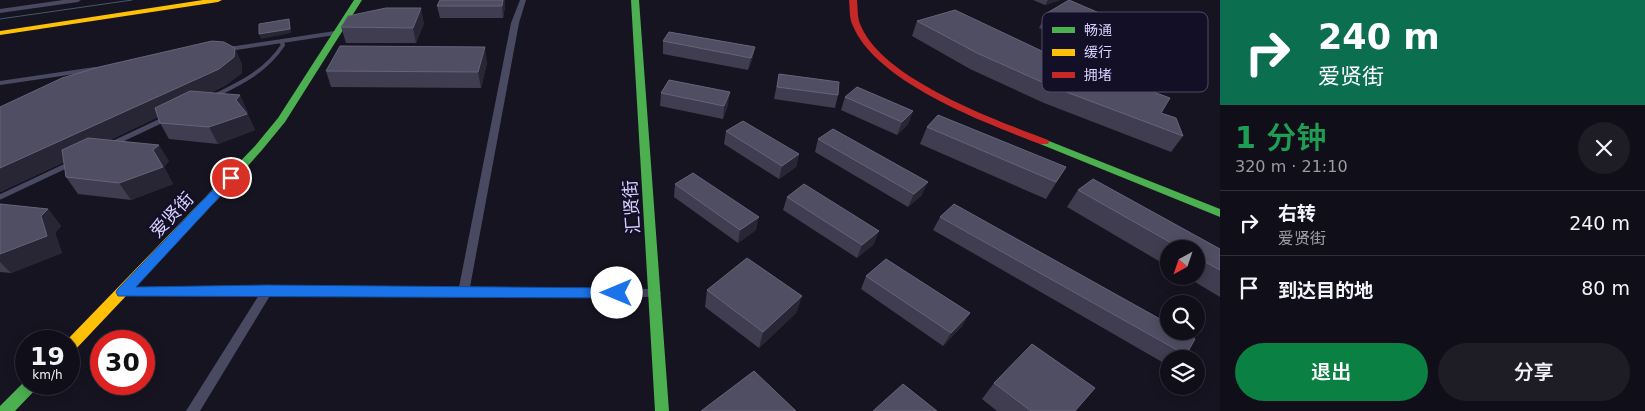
<!DOCTYPE html>
<html lang="zh">
<meta charset="utf-8">
<style>
:root{--surface:#100f19;--page:#1e1d26;--text:#f1f3f6;--muted:#9c9ca2;--line:#302f38;--accent:#0b8043}
body{margin:0;font-family:"DejaVu Sans","Noto Sans SC",sans-serif;background:var(--page);color:var(--text);height:100vh;display:flex;flex-direction:column;font-size:19px;white-space:nowrap}
*{box-sizing:border-box;margin:0}
p{font-size:16px;color:var(--muted)}
.icon{flex:none;width:28px;height:28px;fill:none;stroke:currentColor;stroke-width:2;stroke-linecap:round;stroke-linejoin:round}
.map{position:relative;flex:1;overflow:hidden}
.panel{display:flex;flex-direction:column;background:var(--surface);width:425px}
.panel>*{flex:none}
.hud{background:#0b6e4f;color:#fff;overflow:hidden}
.needle{width:32px;rotate:220deg}
.buttons{position:absolute;left:1160px;top:240px;display:grid;gap:10px}
.buttons a{display:grid;place-items:center;width:45px;height:45px;border-radius:50%;background:var(--surface);box-shadow:0 2px 12px #0003,0 0 0 1px var(--line);font-size:25px}
.speed{position:absolute;left:15px;top:330px;display:flex;gap:10px;font-size:25px;font-weight:700;text-align:center}
.speed>*{display:grid;place-content:center;width:65px;height:65px;border-radius:50%;background:var(--surface);box-shadow:0 2px 12px #0003,0 0 0 1px var(--line);line-height:1}
.speed small{font-size:12px;font-weight:400}
.speed .limit{border:8px solid #d22;background:#fff;color:#111}
.pin{position:absolute;display:grid;place-items:center;width:42px;height:42px;color:#fff;margin:-21px;border:2px solid #fff;border-radius:50%;box-shadow:0 1px 5px #0007}
.me{position:absolute;width:55px;margin:-28px;rotate:270deg;stroke-linejoin:round;filter:drop-shadow(0 0 4px #0008)}
.turn{display:flex;align-items:center;gap:18px;height:105px;padding:0 15px;font-size:22px}
.turn .icon{width:65px;height:65px;stroke-width:2.5}
.turn b{display:block;font-size:35px;line-height:42px}
.round{display:grid;place-items:center;flex:none;width:52px;height:52px;border-radius:26px;background:var(--page)}
.headline{display:flex;align-items:center;justify-content:space-between;height:85px;padding:0 15px}
h1{font-size:30px;font-weight:600;line-height:38px;color:#1e9e55}
.button{display:flex;gap:10px;margin-top:auto;padding:10px 15px}
.button a{flex:1;height:58px;border-radius:30px;background:var(--accent);color:#fff;font-size:20px;font-weight:600;line-height:58px;text-align:center}
.button a+a{background:var(--page);color:var(--text)}
ul{padding:0;list-style:none}
li{display:flex;align-items:center;gap:15px;height:65px;padding:0 15px;border-top:1px solid var(--line)}
li div{flex:1}
li b{display:block;font-size:19px}
li em{font-style:normal}
main{display:flex;flex:1;min-height:0}
.map>svg:first-child{display:block}
.lines{fill:none;stroke-linecap:round;stroke-linejoin:round}
.lane-far1{stroke:#4a4962;stroke-width:4}
.lane{stroke:#4a4962;stroke-width:5}
.street{fill:#4a4962;fill-rule:evenodd}
.fast{fill:#4caf50;fill-rule:evenodd}
.slow{fill:#ffc107;fill-rule:evenodd}
.jam{fill:#c62828;fill-rule:evenodd}
.tram{stroke:#43596b;stroke-width:1}
.wall{fill:#403d50}
.shaded-wall{fill:#282635}
.building{fill:#504e63;stroke:#66637b}
.route{fill:#1a73e8;stroke:#114b97}
.labels{text-anchor:middle;stroke-width:5;stroke-linejoin:round;paint-order:stroke}
.street-label{font-size:18px;fill:#d9d4ff;stroke:#130f26}
.key{fill:#130f26;stroke:#4e4a67;stroke-width:1}
.key-label{font-size:14px;fill:#d9d4ff}
</style>
<main>
<div class="map">
<svg width="1220" height="411" viewBox="0 0 1220 411">
<rect width="100%" height="100%" fill="#161421"/>
<g class="lines">
<!-- lane-far1 -->
<path class="lane-far1" d="M229 49 335 33
M0 83 95 69
M214 96C241 83 266 71 283 45L281 41"/>
<!-- lane -->
<path class="lane" d="M114 143 165 119
M0 197 70 164"/>
<!-- street -->
<path class="street" d="M63 0H81L78 2 0 13V9Z
M520 0H526L519 23 470 287 655 289 659 290 661 293 659 296 655 297 271 294 200 411H186L259 295 123 296 119 295 117 292 119 289 268 286 459 287 511 23Z"/>
<!-- fast -->
<path class="fast" d="M354 0H362L285 122 262 150 230 186H222L221 183 222 180 255 146 278 118Z
M631 0H639L669 411H655Z
M1044 139 1220 209V217L1040 144 1039 142Z
M26 380V384H39L37 388 15 411H0V406Z"/>
<!-- slow -->
<path class="slow" d="M203 0H222L218 2 0 35V31Z
M226 179 230 180 231 183 230 186 74 351 69 353V341H66L222 180Z"/>
<!-- jam -->
<path class="jam" d="M849 0H857C858 8 857 19 861 26 884 80 996 120 1048 140L1049 142 1048 144H1040C986 123 877 83 853 26 849 19 850 8 849 0Z"/>
<!-- tram -->
<path class="tram" d="M0 19 132 0"/>
</g>
<!-- wall -->
<path class="wall" d="M440 0H505V7L503 18H440L437 6Z
M1033 0H1060L1045 5Z
M1047 13 1111 18 1186 43 1175 59 1161 73 1039 28Z
M917 21 1161 113 1183 136 1171 152 1044 103 970 69 912 36Z
M424 23 416 43H346L341 27Z
M663 41 755 47 752 60 748 70 663 54Z
M487 63 481 88 331 87 326 71Z
M242 64V73L226 85 210 93 248 112 247 113 255 130 218 144 169 139 160 123 158 117 110 140 169 161 164 167 173 184 131 200 78 194 66 177 64 162 0 192V107Z
M779 74 838 95 835 108 774 99Z
M661 93 728 105 723 119 660 106Z
M845 97 913 111 908 124 897 135 841 110Z
M927 127 1066 167 1046 199 920 144Z
M726 131 799 154 796 167 779 179 724 144Z
M818 139 922 195 908 207 815 152Z
M675 184 756 230 738 243 674 197Z
M1078 190 1220 249V297L1185 276H1196V249H1169V267L1067 207Z
M787 197 874 244 857 258 783 210Z
M0 204 48 209 61 226 55 233 62 253 11 273 0 272Z
M940 217 1186 355 1182 359H1169V366L933 230Z
M866 276 970 313 962 326 943 346 861 289Z
M707 290 797 312 759 348 705 307Z
M994 383 1075 411H997L982 399Z"/>
<!-- shaded-wall -->
<path class="shaded-wall" d="M503 0H505V7L503 18 502 6Z
M1048 0H1060L1045 5Z
M421 8 424 23 416 43 413 28Z
M289 19 290 23 291 33 261 39 259 34Z
M1186 43 1175 59 1161 73 1172 57Z
M485 47 487 63 481 88 478 72Z
M755 47 752 60 748 70 751 58Z
M235 48 242 64V73L226 85 0 192V168Z
M730 92 728 105 723 119 724 106Z
M240 95 248 112 246 114H247L255 130 218 144 209 127Z
M913 111 908 124 897 135 902 122Z
M159 145 169 161 164 167 173 184 131 200 119 183Z
M799 154 796 167 779 179 782 166Z
M928 182 922 195 908 207 914 194Z
M48 209 61 226 55 233 62 253 11 273 0 262V254Z
M759 217 756 230 738 243 740 230Z
M879 231 874 244 857 258 862 245Z
M802 296 797 312 759 348 763 332Z
M970 313 962 326 943 346 951 333Z"/>
<!-- building -->
<path class="building" d="M440 0H503L502 6H437Z
M1069 0 1111 18 1186 43 1172 57 1047 13Z
M386 8H421L413 28 341 27 348 16Z
M955 10 1046 53 1170 98 1161 113 1176 118 1183 136 1053 87 977 53 917 21Z
M289 19 290 29 259 34V24Z
M669 32 755 47 751 58 663 41Z
M212 41 224 42 235 48 234 57 219 69 0 168V107L62 78 99 67Z
M340 46 485 47 478 72 326 71Z
M779 74 839 82 838 95 777 87Z
M669 80 730 92 724 106 661 93Z
M857 87 913 111 902 122 845 97Z
M190 91 240 95 236 100 247 114 209 127 160 123 155 108Z
M938 115 1066 167 1056 182 927 127Z
M743 121 799 154 782 166 726 131Z
M833 129 928 182 914 194 818 139Z
M88 138 159 145 153 150 163 167 119 183 66 177 62 150Z
M693 173 759 217 740 230 675 184Z
M1093 179 1220 249V270L1196 257V249H1182L1078 190Z
M804 184 879 231 862 245 787 197Z
M0 204 48 209 41 216 47 236 0 254Z
M954 204 1169 324V331H1181L1195 339 1186 355 940 217Z
M747 258 802 296 763 332 707 290Z
M886 259 970 313 951 333 866 276Z
M1032 344 1095 388 1075 411H1031L994 383Z
M754 371 796 411H701Z
M903 384 937 411H873Z"/>
<!-- route -->
<path class="route" d="M231 174 235 175V180L136 287 268 285 617 288 623 293 617 298 118 296 116 292 118 289 227 175Z"/>
<g class="labels">
<!-- street labels -->
<g class="street-label">
<text transform="translate(632 207) rotate(-94)" y="6">汇贤街</text>
<text transform="translate(172 215) rotate(-47)" y="6">爱贤街</text>
</g>
</g>
<!-- legend -->
<rect x="1042" y="12" width="166" height="80" rx="8" class="key"/>
<rect x="1052" y="27" width="23" height="6" fill="#4caf50"/>
<rect x="1052" y="49" width="23" height="7" fill="#ffc107"/>
<rect x="1052" y="72" width="23" height="6" fill="#c62828"/>
<g class="key-label">
<text x="1084" y="35">畅通</text>
<text x="1084" y="57">缓行</text>
<text x="1084" y="80">拥堵</text>
</g>
</svg>
<div class="buttons">
<a><svg class="needle" viewBox="-14 -14 28 28"><path d="M0-13l5 13h-10z" fill="#e53935"/><path d="M0 13l5-13h-10z" fill="#9c9ca2"/></svg></a>
<a><svg class="icon" aria-label="search" viewBox="0 0 24 24"><circle cx="10" cy="10" r="6"/><path d="M15 15l6 6"/></svg></a>
<a><svg class="icon" aria-label="layers" viewBox="0 0 24 24"><path d="M12 4l9 5-9 5-9-5zM3 14l9 5 9-5"/></svg></a>
</div>
<div class="speed"><div>19<small>km/h</small></div><div class="limit">30</div></div>
<div class="pin" style="left:231px;top:178px;background:#d93025"><svg class="icon" aria-label="arrive" viewBox="0 0 24 24"><path d="M6 21V4h12l-3 4 3 4H6"/></svg></div>
<svg class="me" style="left:617px;top:293px" viewBox="-20 -20 40 40"><circle r="19" fill="#fff"/><path d="M0-13L10 11 0 6-10 11z" fill="#1a73e8"/></svg>
</div>
<section class="panel">
<div class="hud">
<div class="turn"><svg class="icon" aria-label="right" viewBox="0 0 24 24"><path d="M7 20v-9h11M14 6l5 5-5 5"/></svg><div><b>240 m</b>爱贤街</div></div>
</div>
<div class="headline"><div><h1>1 分钟</h1><p>320 m · 21:10</p></div><a class="round"><svg class="icon" aria-label="close" viewBox="0 0 24 24"><path d="M6 6l12 12M18 6L6 18"/></svg></a></div>
<ul>
<li><svg class="icon" aria-label="right" viewBox="0 0 24 24"><path d="M7 20v-9h11M14 6l5 5-5 5"/></svg><div><b>右转</b><p>爱贤街</p></div><em>240 m</em></li>
<li><svg class="icon" aria-label="arrive" viewBox="0 0 24 24"><path d="M6 21V4h12l-3 4 3 4H6"/></svg><div><b>到达目的地</b></div><em>80 m</em></li>
</ul>
<div class="button"><a>退出</a><a>分享</a></div>
</section>
</main>
